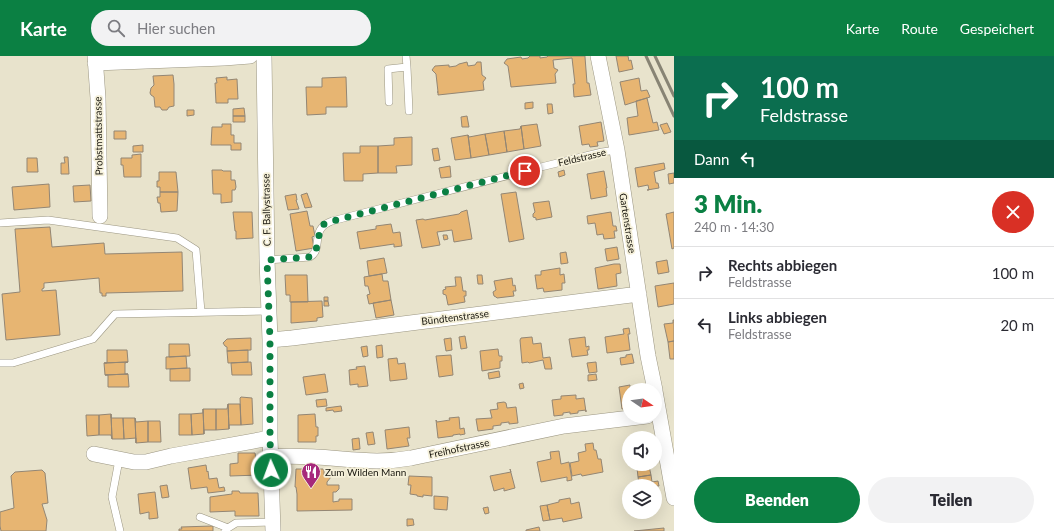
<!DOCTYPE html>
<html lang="de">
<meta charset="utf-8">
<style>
:root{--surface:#fff;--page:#f2f2f3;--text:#2b2b33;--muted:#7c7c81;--line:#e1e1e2;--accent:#0b8043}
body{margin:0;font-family:Lato,sans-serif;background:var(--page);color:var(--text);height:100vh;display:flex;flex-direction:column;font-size:15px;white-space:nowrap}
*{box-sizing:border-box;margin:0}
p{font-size:13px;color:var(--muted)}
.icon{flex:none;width:22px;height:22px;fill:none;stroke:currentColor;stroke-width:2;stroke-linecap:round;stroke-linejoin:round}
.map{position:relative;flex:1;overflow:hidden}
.sheet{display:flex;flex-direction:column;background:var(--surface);width:380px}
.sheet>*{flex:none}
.top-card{background:#0b6e4f;color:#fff;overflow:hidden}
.needle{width:26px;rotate:103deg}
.tools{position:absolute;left:622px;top:327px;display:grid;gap:8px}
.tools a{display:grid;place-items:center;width:40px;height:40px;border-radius:50%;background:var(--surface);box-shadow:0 4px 16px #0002;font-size:20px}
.pin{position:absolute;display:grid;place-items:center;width:34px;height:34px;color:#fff;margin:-17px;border:2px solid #fff;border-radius:50%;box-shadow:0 1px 4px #0007}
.me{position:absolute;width:44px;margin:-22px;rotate:358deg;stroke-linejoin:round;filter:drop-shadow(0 0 3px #0008)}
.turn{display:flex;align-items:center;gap:14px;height:84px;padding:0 20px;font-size:18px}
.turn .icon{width:52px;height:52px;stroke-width:2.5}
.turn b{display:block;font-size:28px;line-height:34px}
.then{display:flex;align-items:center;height:38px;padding:0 20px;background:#0003;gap:8px;font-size:15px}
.round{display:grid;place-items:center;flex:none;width:42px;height:42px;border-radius:21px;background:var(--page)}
.summary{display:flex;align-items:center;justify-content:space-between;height:68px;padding:0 20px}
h1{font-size:24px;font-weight:800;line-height:30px;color:var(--accent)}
.action{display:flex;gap:8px;margin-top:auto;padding:8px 20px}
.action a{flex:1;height:46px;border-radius:24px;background:var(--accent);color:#fff;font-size:16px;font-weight:800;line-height:46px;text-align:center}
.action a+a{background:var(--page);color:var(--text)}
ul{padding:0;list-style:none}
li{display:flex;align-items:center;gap:12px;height:52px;padding:0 20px;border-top:1px solid var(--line)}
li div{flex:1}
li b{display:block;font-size:15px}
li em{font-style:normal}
header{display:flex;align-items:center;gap:24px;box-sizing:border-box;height:56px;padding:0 20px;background:var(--accent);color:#fff}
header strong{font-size:19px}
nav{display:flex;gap:22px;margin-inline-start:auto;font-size:14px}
.search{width:280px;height:36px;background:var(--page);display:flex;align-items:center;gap:10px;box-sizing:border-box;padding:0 14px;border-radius:22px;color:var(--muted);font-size:15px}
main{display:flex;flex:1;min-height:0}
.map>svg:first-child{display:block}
.building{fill:#e7b572;stroke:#938674}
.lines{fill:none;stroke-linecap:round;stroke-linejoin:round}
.service-casing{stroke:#9b9682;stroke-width:8}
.minor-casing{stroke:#9b9682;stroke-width:16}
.service{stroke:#fff;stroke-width:7}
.minor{stroke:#fff;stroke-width:15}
.rail{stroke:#888474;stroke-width:3}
.route{stroke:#0b8043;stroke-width:7;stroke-dasharray:0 12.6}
.labels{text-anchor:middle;stroke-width:3.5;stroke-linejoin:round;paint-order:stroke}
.street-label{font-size:10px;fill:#18160e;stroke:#f5f0d9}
.poi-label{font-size:10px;fill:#18160e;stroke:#f5f0d9;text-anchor:start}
</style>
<header>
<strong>Karte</strong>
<div class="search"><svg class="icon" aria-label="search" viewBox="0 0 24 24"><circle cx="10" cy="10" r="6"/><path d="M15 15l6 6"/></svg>Hier suchen</div>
<nav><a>Karte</a><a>Route</a><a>Gespeichert</a></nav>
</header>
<main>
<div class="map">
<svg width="674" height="475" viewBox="0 0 674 475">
<rect width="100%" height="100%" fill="#e8e3cc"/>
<!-- building -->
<path class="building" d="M530 0H540V2L547 1 548 0H585V1L587 27H589L591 39 574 41 573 28H575L572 2 553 4 554 12 558 14 555 18 556 27 511 31 508 10 504 7 507 3 521 1 522 3 528 2Z
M616 0H628L629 5 631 4 633 13 619 16Z
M467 6 468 10 475 9 477 6H481L482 19 486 22 483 26 484 34 438 39V36H437H438L436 18 432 14 435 10 449 9V11L456 10 459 8Z
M173 19 174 28V50L169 51 167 54H162L160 51H155L154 41 151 39 150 37 151 32 154 29 153 20Z
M227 21V24L237 23 238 43H228V47H216L215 27H217L216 22Z
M346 21 347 51H326V58L307 59 306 31H322V22Z
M639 22 641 35 647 34 650 41 625 49 620 26Z
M647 42 653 67 657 66 659 74 629 79 627 62 638 60 636 45Z
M533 46V52L525 53V47Z
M547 48H552L553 57 548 58Z
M244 52 245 60H233V53Z
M187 54H194V59L187 60Z
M233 60H245V66H233Z
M467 60 469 71H462L461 61Z
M601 66 604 85 597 86 598 90 590 91 589 88 582 89 579 70Z
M667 67 671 76 664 78 660 69Z
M222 68H231V79H234V87H241V94H231V89H211L212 71H222Z
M537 68 541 90 524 93 521 70Z
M521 70 524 93 507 96 504 75 520 73Z
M114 75H126V83H114Z
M504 75 507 96 489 99 485 78Z
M485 78 489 99 471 102 468 79 469 81Z
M468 79 471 102 455 104 451 82Z
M412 81V109L396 110 397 117H378V90L394 89V82Z
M143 89V96H133V90Z
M360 90H378V117L363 118V125H344L343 97H360Z
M438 92 440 104 434 105 432 93Z
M141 98V121H124L123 109H121V102H132V99Z
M64 101H68L69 118H61V107H65Z
M27 102H37L38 116H27Z
M664 107 665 113 654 116 656 127H658L659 132 647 134H649L648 129 638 131 635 112Z
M450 110 451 121 441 122 439 112Z
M212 114H222L223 115H231V124H235L236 131 235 134H232V146L221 147V138H213Z
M564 114 565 119 559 121 558 116Z
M604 115 607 132H606L607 140 591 143 587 118Z
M159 116H176L178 136H160V131H157V125H159Z
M674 117V127L669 128 668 118Z
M49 128 50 151 14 154 12 131Z
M90 129 91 145 74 146 73 130Z
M160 136H178L177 155 161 156 160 147H158L157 141H160Z
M516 136 524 183 509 186 501 138Z
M307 137 312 151 305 152 301 139Z
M296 138 297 144H296L299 153 288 154 285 140Z
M549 145 552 161 536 164V162L533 161V158L535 156 533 147Z
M467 154 472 183 454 186 452 174 437 176 440 189 422 192 416 164 423 163 425 164 459 158 461 156Z
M307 155 310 170H313L315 180 312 181 314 192 296 195 290 158Z
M233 156H252L253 182 236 183V175H235Z
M611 156 613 170H616L617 175H614L615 182 604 183 603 178 597 179 595 167 588 168 587 160Z
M674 156V192L672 193 666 158Z
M391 168 393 177 400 176 402 190 394 191V188L360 193 357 176 376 173V170Z
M50 171 52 191 104 187 105 198 182 196 183 235 106 237V240H102V237H100L99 222 44 227V232L42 233V235L56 234 60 279 6 284 2 238 20 236 15 173Z
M443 179H447L448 183 444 184Z
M617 191 619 203 607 205 605 193Z
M566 196 568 207 561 208 560 197Z
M384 202 387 217 369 220 367 205Z
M667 204 669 216 658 218 656 206Z
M614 208H620L621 217 616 218 617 230 598 233 595 212Z
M560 212V219L564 218 565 227H562V234L544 236 543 232 537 233 535 219H541V215Z
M382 218 383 225H388L391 244 369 248 367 239 370 238 368 230H365L364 221Z
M285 219H307L308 246H290V239H286Z
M477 219H482L483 228H478Z
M455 221H461L463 235H466V240H464L465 246 448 249 446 239 443 238V234L446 233 445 231 456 230Z
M512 222 513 230 515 229 516 235H513L514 240 497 242 496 241 494 240 493 236 496 234 494 225Z
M674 227V248L658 251 655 230Z
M324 241H328V245H324Z
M391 244 394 259 376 262 373 247Z
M322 245 323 261 317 262V265L291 267V246Z
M324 245H328L329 250H324Z
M673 264H674V285L668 286 664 268 673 267Z
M629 272 630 278H628L630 294 607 297 605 281 624 278 623 273Z
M465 280 467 292 461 293 459 281Z
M532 281 533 288 541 287 543 302 550 301 552 313H545L543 304 529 307 528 306 522 307 520 284 521 282Z
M585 281 586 291 589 290V294H587L588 299 572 301 569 283Z
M251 282V294L227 295V291L225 290 223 287 227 283Z
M451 282 452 294 446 295 444 283Z
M674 285V303H670L668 286Z
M169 288H189L190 300 169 301Z
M382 289 383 301 377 302 376 290Z
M367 290 368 300 363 301 361 291Z
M498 293 499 300H502V305H500V312L482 315 480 295Z
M107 294H127L128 306 104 307H107Z
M248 294V306L228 307 227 295Z
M632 298 634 307 621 309 620 302 626 301V299Z
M451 299 453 319 439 321 436 300Z
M186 300 187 312 166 313V301Z
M397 302 398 308 405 307 407 323 390 325 388 303Z
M128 306 125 307V318H128L105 319 104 307Z
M251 306 252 319H232L231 307Z
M596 306 597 316 589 317 587 307Z
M365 310 368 330 358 331V328L350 329 349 314 357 313 356 311Z
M190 312V325H170V313Z
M499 315 500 321 489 323 488 317Z
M128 318 129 331H108V319H105Z
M325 318 328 336 306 339 303 321Z
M596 318 597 324 588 325V319Z
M523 327 524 332 520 333 519 328Z
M630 329 629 352 622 353 619 331Z
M576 339V343L584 342 586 356V354L578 355V357L570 358V356L563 357V359L554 360 552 344 561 343V340Z
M241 341 252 342 253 368 241 369 240 342Z
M326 343 327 350 317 351 316 344Z
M504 346 506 347 507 352 516 351 518 367 509 368V366L501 367V369L493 370V373L478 375 476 363 492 362 490 354 498 353 497 347Z
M228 348H240L241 369H229V373Z
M228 348 229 373 216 374V353H227Z
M341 350 342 355 334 356 333 354 326 355V352Z
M203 353 204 378 192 379 191 358 203 357Z
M203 353H216V374H204V378Z
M111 358V362H123L124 383H112Z
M111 358 112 383 111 379H99V359Z
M179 358H191L192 379H179Z
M315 358 316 371H318V380H316V386H298V359Z
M86 359H99V379L87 380Z
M459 361 460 373 464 372 465 378 460 379V378L453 379V380L438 382 436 364 437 366 450 364 449 362Z
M123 362H135L136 387V382L124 383Z
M135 362 136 366 148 365V386L136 387Z
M148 365H160L161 386H148Z
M409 371 410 382H407L409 390 387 393 385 374Z
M373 376 375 388 368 389 366 377Z
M359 382 360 393 353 394 352 383Z
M593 387 594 394H596L598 403H601L603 416 582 420 581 418 572 420 570 407 579 405 578 397 586 395 585 388Z
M626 391H629V408H630H629Z
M559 395 561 408 569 406 572 424 567 425V421L541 426 537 406 551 403 550 396Z
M238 397H255L256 403H260V419L230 420V408L238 407Z
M636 408H649V410L637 412Z
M206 409 207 416 208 415 209 423 217 422 219 432 224 431 225 435 208 437 207 431 191 433 188 412Z
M649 410 651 419 638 421 637 412Z
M296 413H323L324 415V419H329L331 421 327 426V429H339V433L336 436H333V446L339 445V443H352V454L297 455V438L296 431H295Z
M510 413 515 432 504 435V432L494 435 490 420 511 416Z
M42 414 45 417 48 447 42 448 47 464 46 475H1L0 470V456L14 452 11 420 15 416Z
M651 419 652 426 658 425 659 430H656L659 443H655V430H637V428H639L638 421Z
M409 420 432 421V440L423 439V441L417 440V439L410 438 411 429H408Z
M167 429 169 441 162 442 160 430Z
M232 435H239L240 437H258L259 460H235V455L210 456V441L232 438Z
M155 436 158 462 149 463V456L140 458 138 438Z
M434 440 448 441 447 454 434 453Z
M570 442 571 448 579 446 582 462 563 466 562 462 550 464 547 449 559 446V444Z
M547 449 550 464 543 465 540 450Z
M488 451 489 457 485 458 483 452Z
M407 463H413L414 469 407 470Z
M212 470H213V475H179V473H182L181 471Z
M539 471 540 475H526V474Z
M664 472V475H634Z"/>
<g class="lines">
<defs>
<path id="service" d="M407 11 409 55
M389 46 388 13 407 11 406 0
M0 167 48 164 177 182 196 194 201 256
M267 204 310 201C324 193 309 173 332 165L541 111 602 96 617 94
M0 307H13L93 283 115 258 269 255
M119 404 112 441 120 475
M200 461 228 472
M225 475 228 472 236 467 273 466"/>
<path id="minor" d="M95 0 98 42 100 160
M264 0 267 204 270 284V382L273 475
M598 0 617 94 648 300 655 334
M95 7 224 2 250 0
M270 284 292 282 639 238
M655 335 674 442
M94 398 134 406H146L171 400 270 382
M271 401C306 398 342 404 377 405 388 405 400 404 411 402L564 370 647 360"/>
</defs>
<!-- service casing -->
<use href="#service" class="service-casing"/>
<!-- minor casing -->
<use href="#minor" class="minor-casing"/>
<!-- service -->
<use href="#service" class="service"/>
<!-- minor -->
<use href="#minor" class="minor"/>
<!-- rail -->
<path class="rail" d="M646 0 674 60
M655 0 674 40"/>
</g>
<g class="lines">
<!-- route -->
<path class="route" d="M271 414 270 382V284L267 204 310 201C321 195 315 177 325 167L525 115"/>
</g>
<!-- icons -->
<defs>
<symbol id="restaurant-pin" viewBox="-11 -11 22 30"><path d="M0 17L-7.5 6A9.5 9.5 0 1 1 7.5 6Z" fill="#a6297b" stroke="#f5f0d9"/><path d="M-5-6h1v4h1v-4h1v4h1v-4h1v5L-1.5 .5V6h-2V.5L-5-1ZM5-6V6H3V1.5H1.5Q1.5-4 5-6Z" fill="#fff"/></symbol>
</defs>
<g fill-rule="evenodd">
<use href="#restaurant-pin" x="300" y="405" width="22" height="30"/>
</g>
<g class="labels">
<!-- street labels -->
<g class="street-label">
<text transform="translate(98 80) rotate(-91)" y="4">Probstmattstrasse</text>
<text transform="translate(582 101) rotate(-13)" y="4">Feldstrasse</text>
<text transform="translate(266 154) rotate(-91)" y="4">C. F. Ballystrasse</text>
<text transform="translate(628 167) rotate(81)" y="4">Gartenstrasse</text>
<text transform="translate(455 261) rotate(-7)" y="4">Bündtenstrasse</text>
<text transform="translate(459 392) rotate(-12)" y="4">Freihofstrasse</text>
</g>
<!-- poi labels -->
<g class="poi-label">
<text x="325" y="420">Zum Wilden Mann</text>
</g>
</g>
</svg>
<div class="tools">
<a><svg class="needle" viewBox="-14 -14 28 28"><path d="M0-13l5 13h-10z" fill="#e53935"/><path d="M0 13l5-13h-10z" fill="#7c7c81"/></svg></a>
<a><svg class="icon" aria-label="sound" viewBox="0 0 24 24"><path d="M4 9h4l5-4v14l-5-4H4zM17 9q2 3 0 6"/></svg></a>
<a><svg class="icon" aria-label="layers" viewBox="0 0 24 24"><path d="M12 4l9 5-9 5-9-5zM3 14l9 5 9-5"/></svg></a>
</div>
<div class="pin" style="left:525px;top:115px;background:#d93025"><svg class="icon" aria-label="arrive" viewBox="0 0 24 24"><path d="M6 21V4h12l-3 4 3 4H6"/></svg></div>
<svg class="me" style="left:271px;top:414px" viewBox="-20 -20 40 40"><circle r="17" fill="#0b8043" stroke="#fff" stroke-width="3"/><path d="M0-11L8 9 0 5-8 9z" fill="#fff"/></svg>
</div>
<section class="sheet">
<div class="top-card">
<div class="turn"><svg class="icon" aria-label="right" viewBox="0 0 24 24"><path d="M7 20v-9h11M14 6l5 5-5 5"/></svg><div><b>100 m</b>Feldstrasse</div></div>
<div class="then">Dann<svg class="icon" aria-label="left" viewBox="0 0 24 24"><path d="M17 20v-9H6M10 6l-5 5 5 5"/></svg></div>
</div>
<div class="summary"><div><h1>3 Min.</h1><p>240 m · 14:30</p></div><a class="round" style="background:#d93025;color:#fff"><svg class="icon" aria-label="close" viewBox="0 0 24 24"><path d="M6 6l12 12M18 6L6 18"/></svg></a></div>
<ul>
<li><svg class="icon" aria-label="right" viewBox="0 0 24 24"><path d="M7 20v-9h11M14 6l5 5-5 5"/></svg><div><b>Rechts abbiegen</b><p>Feldstrasse</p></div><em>100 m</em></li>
<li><svg class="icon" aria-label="left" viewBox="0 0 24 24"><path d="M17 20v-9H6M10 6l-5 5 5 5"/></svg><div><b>Links abbiegen</b><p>Feldstrasse</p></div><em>20 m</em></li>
</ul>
<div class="action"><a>Beenden</a><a>Teilen</a></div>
</section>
</main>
